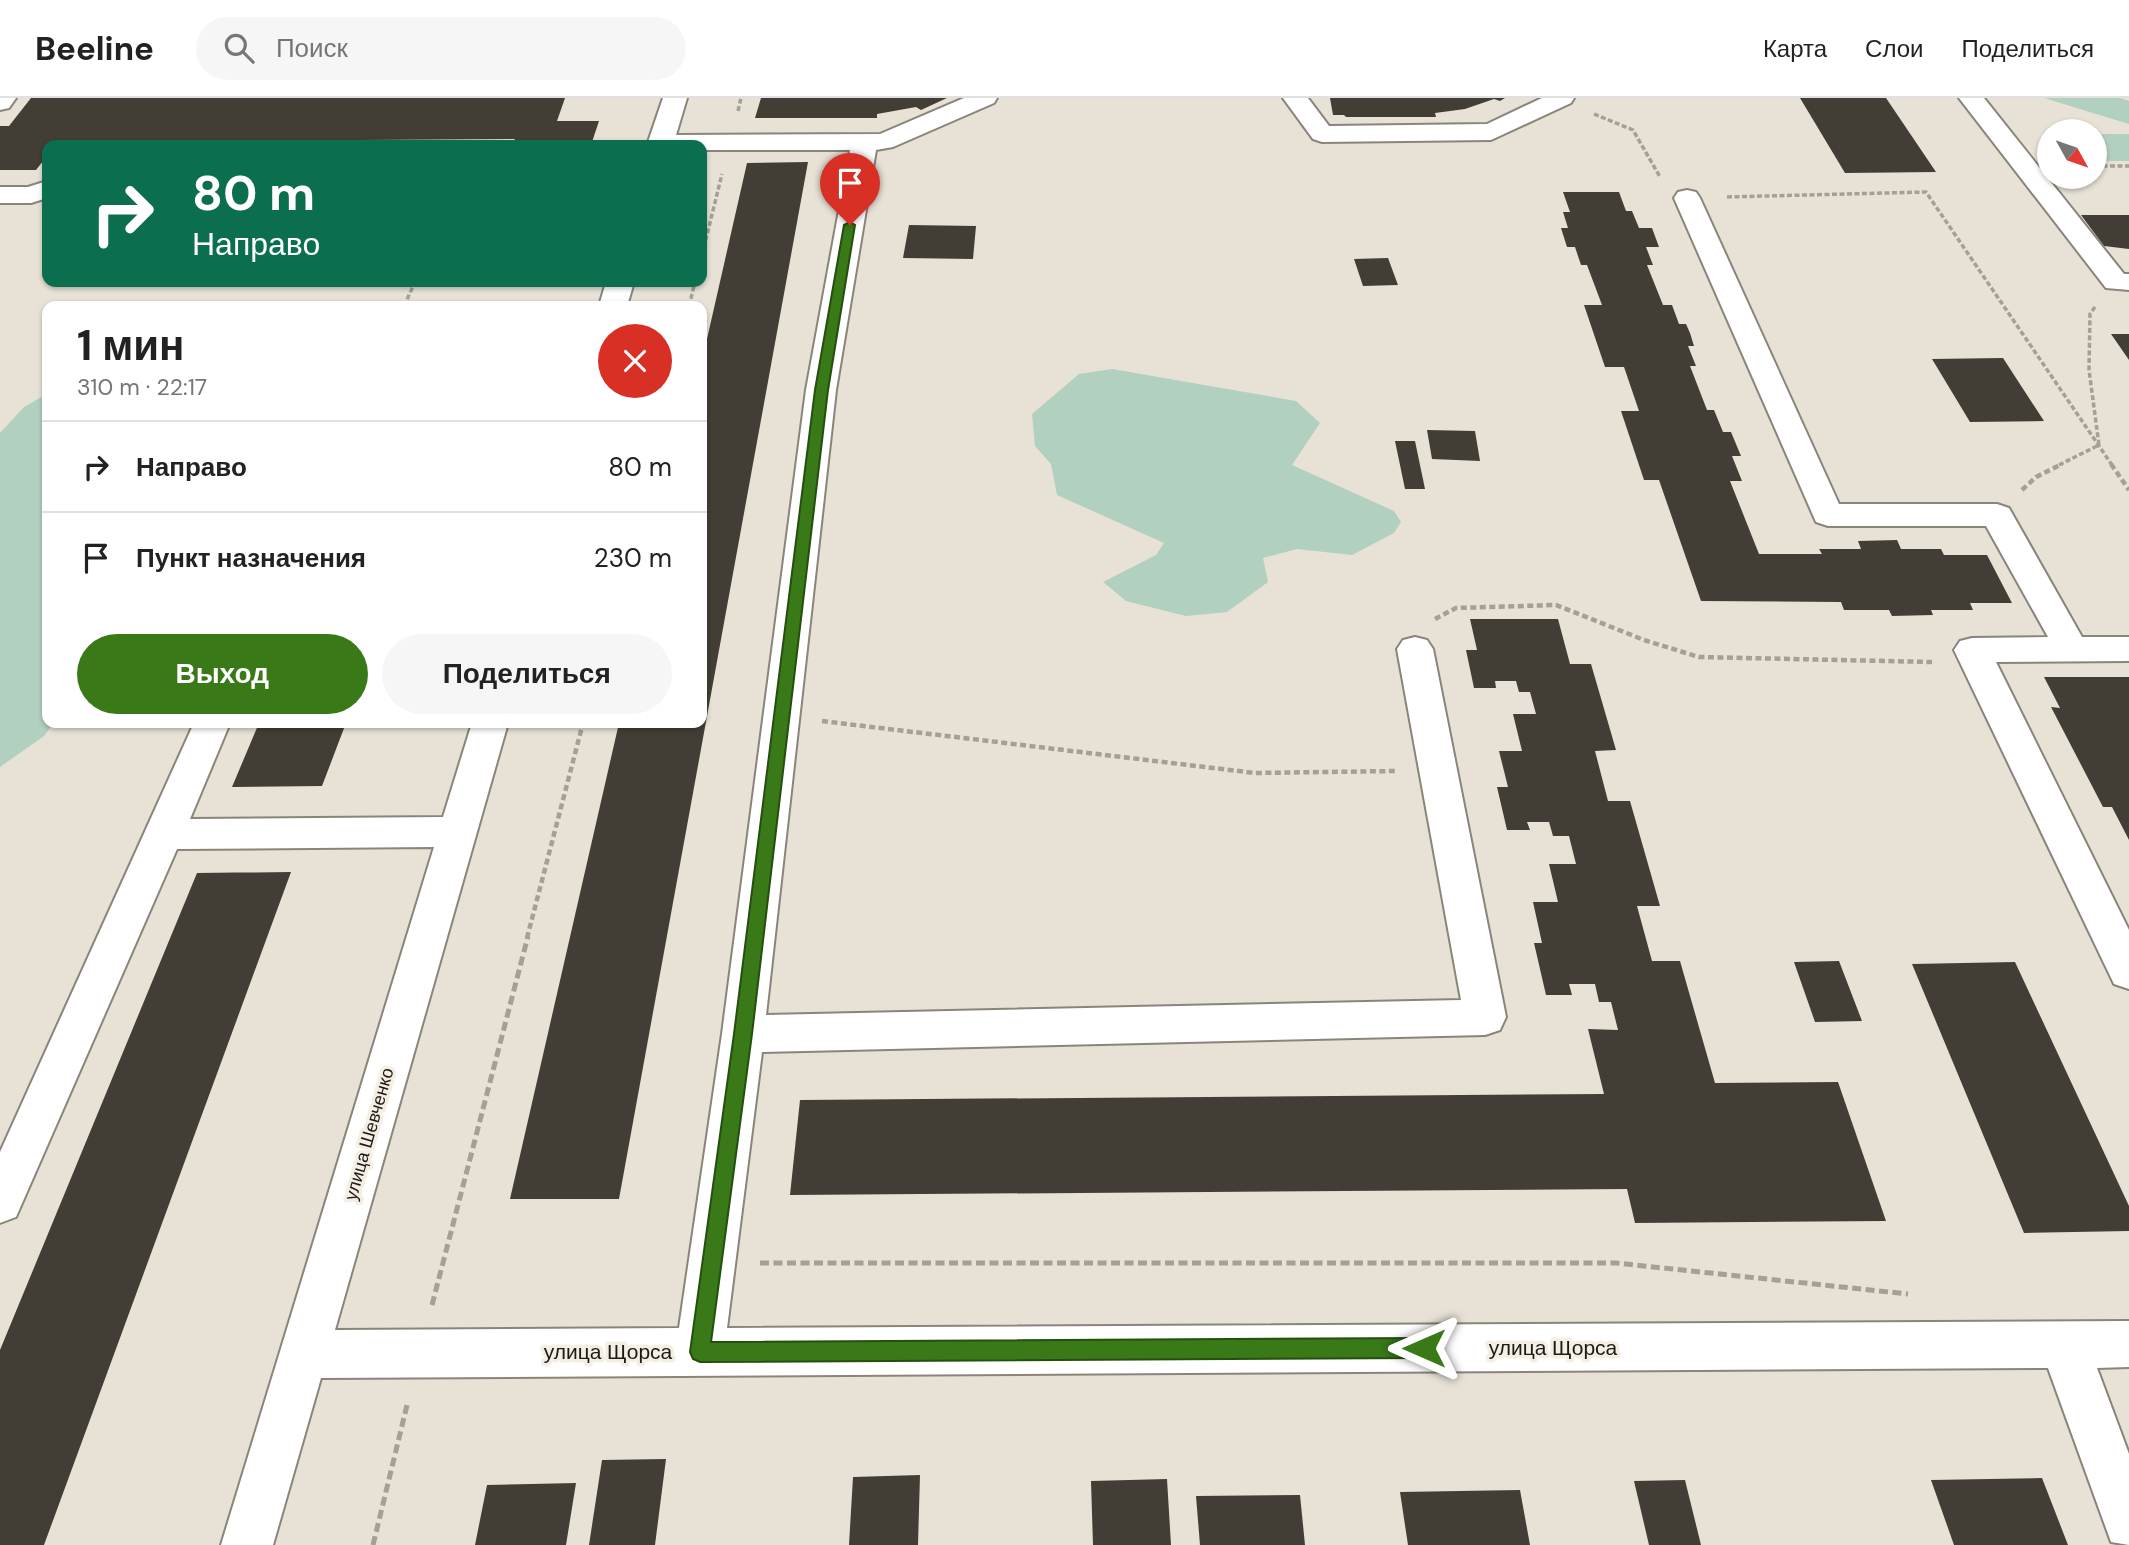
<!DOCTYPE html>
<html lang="ru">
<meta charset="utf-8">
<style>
:root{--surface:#fff;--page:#f6f6f6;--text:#222;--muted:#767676;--line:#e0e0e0;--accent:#397917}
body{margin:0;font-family:"DM Sans",sans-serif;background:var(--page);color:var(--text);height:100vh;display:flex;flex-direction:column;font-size:26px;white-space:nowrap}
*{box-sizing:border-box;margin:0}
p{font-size:23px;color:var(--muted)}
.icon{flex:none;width:38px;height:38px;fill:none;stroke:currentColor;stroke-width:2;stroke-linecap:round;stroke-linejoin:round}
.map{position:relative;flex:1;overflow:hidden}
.details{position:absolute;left:42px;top:203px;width:665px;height:427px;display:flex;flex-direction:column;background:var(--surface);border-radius:14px;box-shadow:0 2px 5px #0004}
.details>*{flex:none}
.top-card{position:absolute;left:42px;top:42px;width:665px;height:147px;border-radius:14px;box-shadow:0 2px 5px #0004;background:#0b6e4f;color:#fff;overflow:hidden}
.needle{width:46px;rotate:130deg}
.tools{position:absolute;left:2037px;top:21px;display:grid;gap:14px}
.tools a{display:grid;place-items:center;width:70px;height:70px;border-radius:50%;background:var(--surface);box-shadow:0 2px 5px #0004;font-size:35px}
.pin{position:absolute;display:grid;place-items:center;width:60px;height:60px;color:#fff;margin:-72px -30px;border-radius:50% 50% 50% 0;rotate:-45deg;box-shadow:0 0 7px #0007}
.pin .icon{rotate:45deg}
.me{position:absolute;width:77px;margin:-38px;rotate:270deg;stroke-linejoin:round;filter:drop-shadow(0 0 5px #0008)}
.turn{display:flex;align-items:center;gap:24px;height:147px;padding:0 35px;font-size:32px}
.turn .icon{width:91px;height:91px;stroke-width:2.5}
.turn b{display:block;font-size:49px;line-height:60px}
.round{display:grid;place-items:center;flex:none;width:74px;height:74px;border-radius:37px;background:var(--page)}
.summary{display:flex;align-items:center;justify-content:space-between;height:119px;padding:0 35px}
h1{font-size:42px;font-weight:700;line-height:52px}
.button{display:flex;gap:14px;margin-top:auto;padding:14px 35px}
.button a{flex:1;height:80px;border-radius:42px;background:var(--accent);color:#fff;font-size:28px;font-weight:700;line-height:80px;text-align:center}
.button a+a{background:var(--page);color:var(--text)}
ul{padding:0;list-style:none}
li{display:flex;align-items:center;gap:21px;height:91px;padding:0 35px;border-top:2px solid var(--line)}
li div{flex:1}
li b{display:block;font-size:26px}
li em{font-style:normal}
header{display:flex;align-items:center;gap:42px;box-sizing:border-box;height:98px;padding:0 35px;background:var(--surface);border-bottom:2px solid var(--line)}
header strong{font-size:33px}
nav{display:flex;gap:38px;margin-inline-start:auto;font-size:24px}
.search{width:490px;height:63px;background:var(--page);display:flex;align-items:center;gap:18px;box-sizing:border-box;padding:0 24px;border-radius:38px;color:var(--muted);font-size:26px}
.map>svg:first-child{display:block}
.green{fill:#b2d0c0}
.building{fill:#433e35}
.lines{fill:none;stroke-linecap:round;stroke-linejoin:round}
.minor-casing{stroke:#8a847a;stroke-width:4}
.path-far2{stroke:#a4a097;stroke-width:3.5;stroke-dasharray:5 2.5;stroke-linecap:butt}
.path-far1{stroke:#a4a097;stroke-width:4.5;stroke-dasharray:6 3.5;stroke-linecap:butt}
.path{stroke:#a4a097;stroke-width:5;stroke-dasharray:9 4.5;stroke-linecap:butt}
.minor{fill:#fff;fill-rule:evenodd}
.route{fill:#397917;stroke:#254f0f;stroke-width:2}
.labels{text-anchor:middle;stroke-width:7;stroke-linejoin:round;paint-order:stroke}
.street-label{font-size:18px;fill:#1c1a16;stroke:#f4eee3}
.near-street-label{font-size:21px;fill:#1c1a16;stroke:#f4eee3}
</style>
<header>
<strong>Beeline</strong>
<div class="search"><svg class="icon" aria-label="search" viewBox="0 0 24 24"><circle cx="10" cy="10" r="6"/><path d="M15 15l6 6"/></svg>Поиск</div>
<nav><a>Карта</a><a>Слои</a><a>Поделиться</a></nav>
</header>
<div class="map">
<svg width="2129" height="1447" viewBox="0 0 2129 1447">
<rect width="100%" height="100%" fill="#e7e1d6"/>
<!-- green -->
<path class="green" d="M2044 0H2120L2129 3V26Z
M2095 36H2129V63H2095Z
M1112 271 1296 303 1320 325 1292 367 1394 413 1401 424 1394 435 1352 457 1297 451 1263 460 1268 484 1227 514 1186 518 1126 503 1103 484 1156 457 1164 445 1057 397 1051 366 1035 348 1032 316 1079 276Z
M47 296V625H54L44 638 0 669V335L24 309Z"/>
<!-- building -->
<path class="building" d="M31 0H565L557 23H599L591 47H512L515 41 57 44 55 47H47V58L36 72H0V28H9Z
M761 0H947L921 12 916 9 877 16V20H755Z
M1330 0H1505L1500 3 1494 1 1465 11 1435 15 1436 19H1346L1344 17H1333Z
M1800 0H1886L1936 74 1845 75Z
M808 64 619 1101H510L619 625H702V263L747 65Z
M1563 94H1619L1626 113H1632L1639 130H1652L1659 149H1646L1653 167H1647L1663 207H1672L1679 226H1686L1690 235 1694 248H1688L1696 268H1690L1707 312H1714L1723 334H1731L1741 358H1732L1742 383H1730L1759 456H1822L1819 451H1861L1858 443 1897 442 1901 451H1941L1944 457H1987L2012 505H1970L1973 512H1931L1933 517 1892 518 1889 512H1844L1841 504 1701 503 1659 382H1644L1621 313H1639L1624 269H1605L1584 207H1602L1587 167H1581L1575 149H1567L1561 130H1568L1563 114H1570Z
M2081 117H2129V151L2104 148Z
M909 127 976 128 973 161 903 160Z
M1388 160 1398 187 1363 188 1354 161Z
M2111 236H2129V262Z
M2003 260 2044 323 1970 324 1932 261Z
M1427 332 1475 333 1480 363 1432 361Z
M1395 343H1415L1425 391H1405Z
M1470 521H1558L1570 566H1591L1616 652 1595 653 1608 703H1630L1660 808H1637L1652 863H1680L1715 985 1838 984 1886 1123 1635 1125 1627 1091 790 1097 800 1002 1604 996 1588 931 1618 932 1611 904H1599L1595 886H1569L1572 897H1546L1534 845H1542L1533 804H1558L1549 766H1576L1569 738H1553L1549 724H1527L1530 732H1507L1497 689H1508L1499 653H1522L1513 616H1536L1530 594H1519L1516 583H1495L1496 590H1474L1466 552H1477Z
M2044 579H2129V742L2112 709H2103L2051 609 2060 610Z
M259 625H346L322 688 232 689Z
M291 774 44 1447H0V1252L197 775Z
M1839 863 1862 923 1815 924 1794 864Z
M2015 864 2129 1108V1133L2024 1135 1912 866Z
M666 1361 655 1447H589L602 1362Z
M920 1377 918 1447H849L853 1379Z
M2042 1380 2068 1447H1954L1931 1382Z
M1167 1381 1171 1447H1093L1091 1383Z
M1685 1382 1701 1447H1649L1634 1383Z
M576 1385 566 1447H475L487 1387Z
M1520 1392 1530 1447H1408L1400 1394Z
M1300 1397 1305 1447H1200L1196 1398Z"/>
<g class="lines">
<defs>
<path id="minor" d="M0 0H16L9 10 0 12Z
M663 0H687L676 37 880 36 964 0H997L994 5 893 49 876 52 836 292 766 917 1461 902 1397 551 1403 542 1415 539 1427 542 1433 551 1506 919 1500 932 1485 937 762 954 727 1230 2129 1223V1269L2097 1270 2129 1356V1447L2111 1444 2048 1270 321 1280 273 1447H221L434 749 177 751 16 1119 0 1125V1054L194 625H230L190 721 443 719 472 625H508L335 1232 679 1230 722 936 806 292 850 52H702V47H647Z
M1283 0H1308L1329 28 1487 26 1542 0H1574L1571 5 1491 42 1322 44 1313 41Z
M1959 0H1984L2124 176H2129V192L2106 190Z
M47 83V100L31 105H0V89H28Z
M1687 92 1696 94 1700 100 1839 406H1997L2009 410 2082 539H2129V563L1996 564 2129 832V891L2114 886 1954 552 1960 543 1972 540 2048 539 1986 428H1828L1816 424 1674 100 1678 94Z
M606 184H634L627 208H599Z"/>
</defs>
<!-- minor casing -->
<use href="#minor" class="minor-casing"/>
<!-- path-far2 -->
<path class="path-far2" d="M738 13 741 0
M1594 16 1633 32 1660 79
M2095 68H2129
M1727 99 1926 94 2112 367
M702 157 722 76
M404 208 415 184
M689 208 695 184
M2059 367 2099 347 2089 272 2090 216 2095 209"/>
<!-- path-far1 -->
<path class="path-far1" d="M2111 366 2129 392
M2022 392 2036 379 2062 366
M1435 521 1456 510 1556 507 1644 542 1699 559 1932 564
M822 623 1255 675 1395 673
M527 840 583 625"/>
<!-- path -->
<path class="path" d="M760 1165H1616L1908 1196
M432 1207 528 838
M373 1447 408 1303"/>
<!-- minor -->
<use href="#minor" class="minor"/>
</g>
<!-- route -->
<path class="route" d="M850 124 855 127 828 292 752 936 711 1244 1424 1240 1431 1243 1434 1250 1431 1257 1424 1260 700 1264 693 1261 690 1254 734 936 815 292 844 127Z"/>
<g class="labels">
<!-- street labels -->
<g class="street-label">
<text transform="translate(369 1036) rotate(-74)" y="6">улица Шевченко</text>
</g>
<!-- near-street labels -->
<g class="near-street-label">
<text x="1553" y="1257">улица Щорса</text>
<text x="608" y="1261">улица Щорса</text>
</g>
</g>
</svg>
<div class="tools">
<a><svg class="needle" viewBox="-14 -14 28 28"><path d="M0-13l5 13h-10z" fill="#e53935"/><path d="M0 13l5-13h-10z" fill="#767676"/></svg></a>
</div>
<div class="pin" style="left:850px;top:127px;background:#d93025"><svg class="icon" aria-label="arrive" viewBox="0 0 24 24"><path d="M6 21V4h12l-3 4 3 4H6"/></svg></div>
<svg class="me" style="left:1424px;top:1250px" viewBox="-20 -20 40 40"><path d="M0-17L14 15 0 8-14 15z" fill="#397917" stroke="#fff" stroke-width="4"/></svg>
<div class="top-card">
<div class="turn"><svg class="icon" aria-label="right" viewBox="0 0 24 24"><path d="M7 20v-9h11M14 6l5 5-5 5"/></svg><div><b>80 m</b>Направо</div></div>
</div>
<section class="details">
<div class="summary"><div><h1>1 мин</h1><p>310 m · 22:17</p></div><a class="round" style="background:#d93025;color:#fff"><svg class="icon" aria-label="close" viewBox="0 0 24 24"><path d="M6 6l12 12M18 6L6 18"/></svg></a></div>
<ul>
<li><svg class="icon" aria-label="right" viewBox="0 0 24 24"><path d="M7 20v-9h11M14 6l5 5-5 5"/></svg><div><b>Направо</b></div><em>80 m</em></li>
<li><svg class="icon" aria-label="arrive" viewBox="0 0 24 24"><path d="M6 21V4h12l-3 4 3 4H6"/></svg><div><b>Пункт назначения</b></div><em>230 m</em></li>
</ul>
<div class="button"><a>Выход</a><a>Поделиться</a></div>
</section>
</div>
